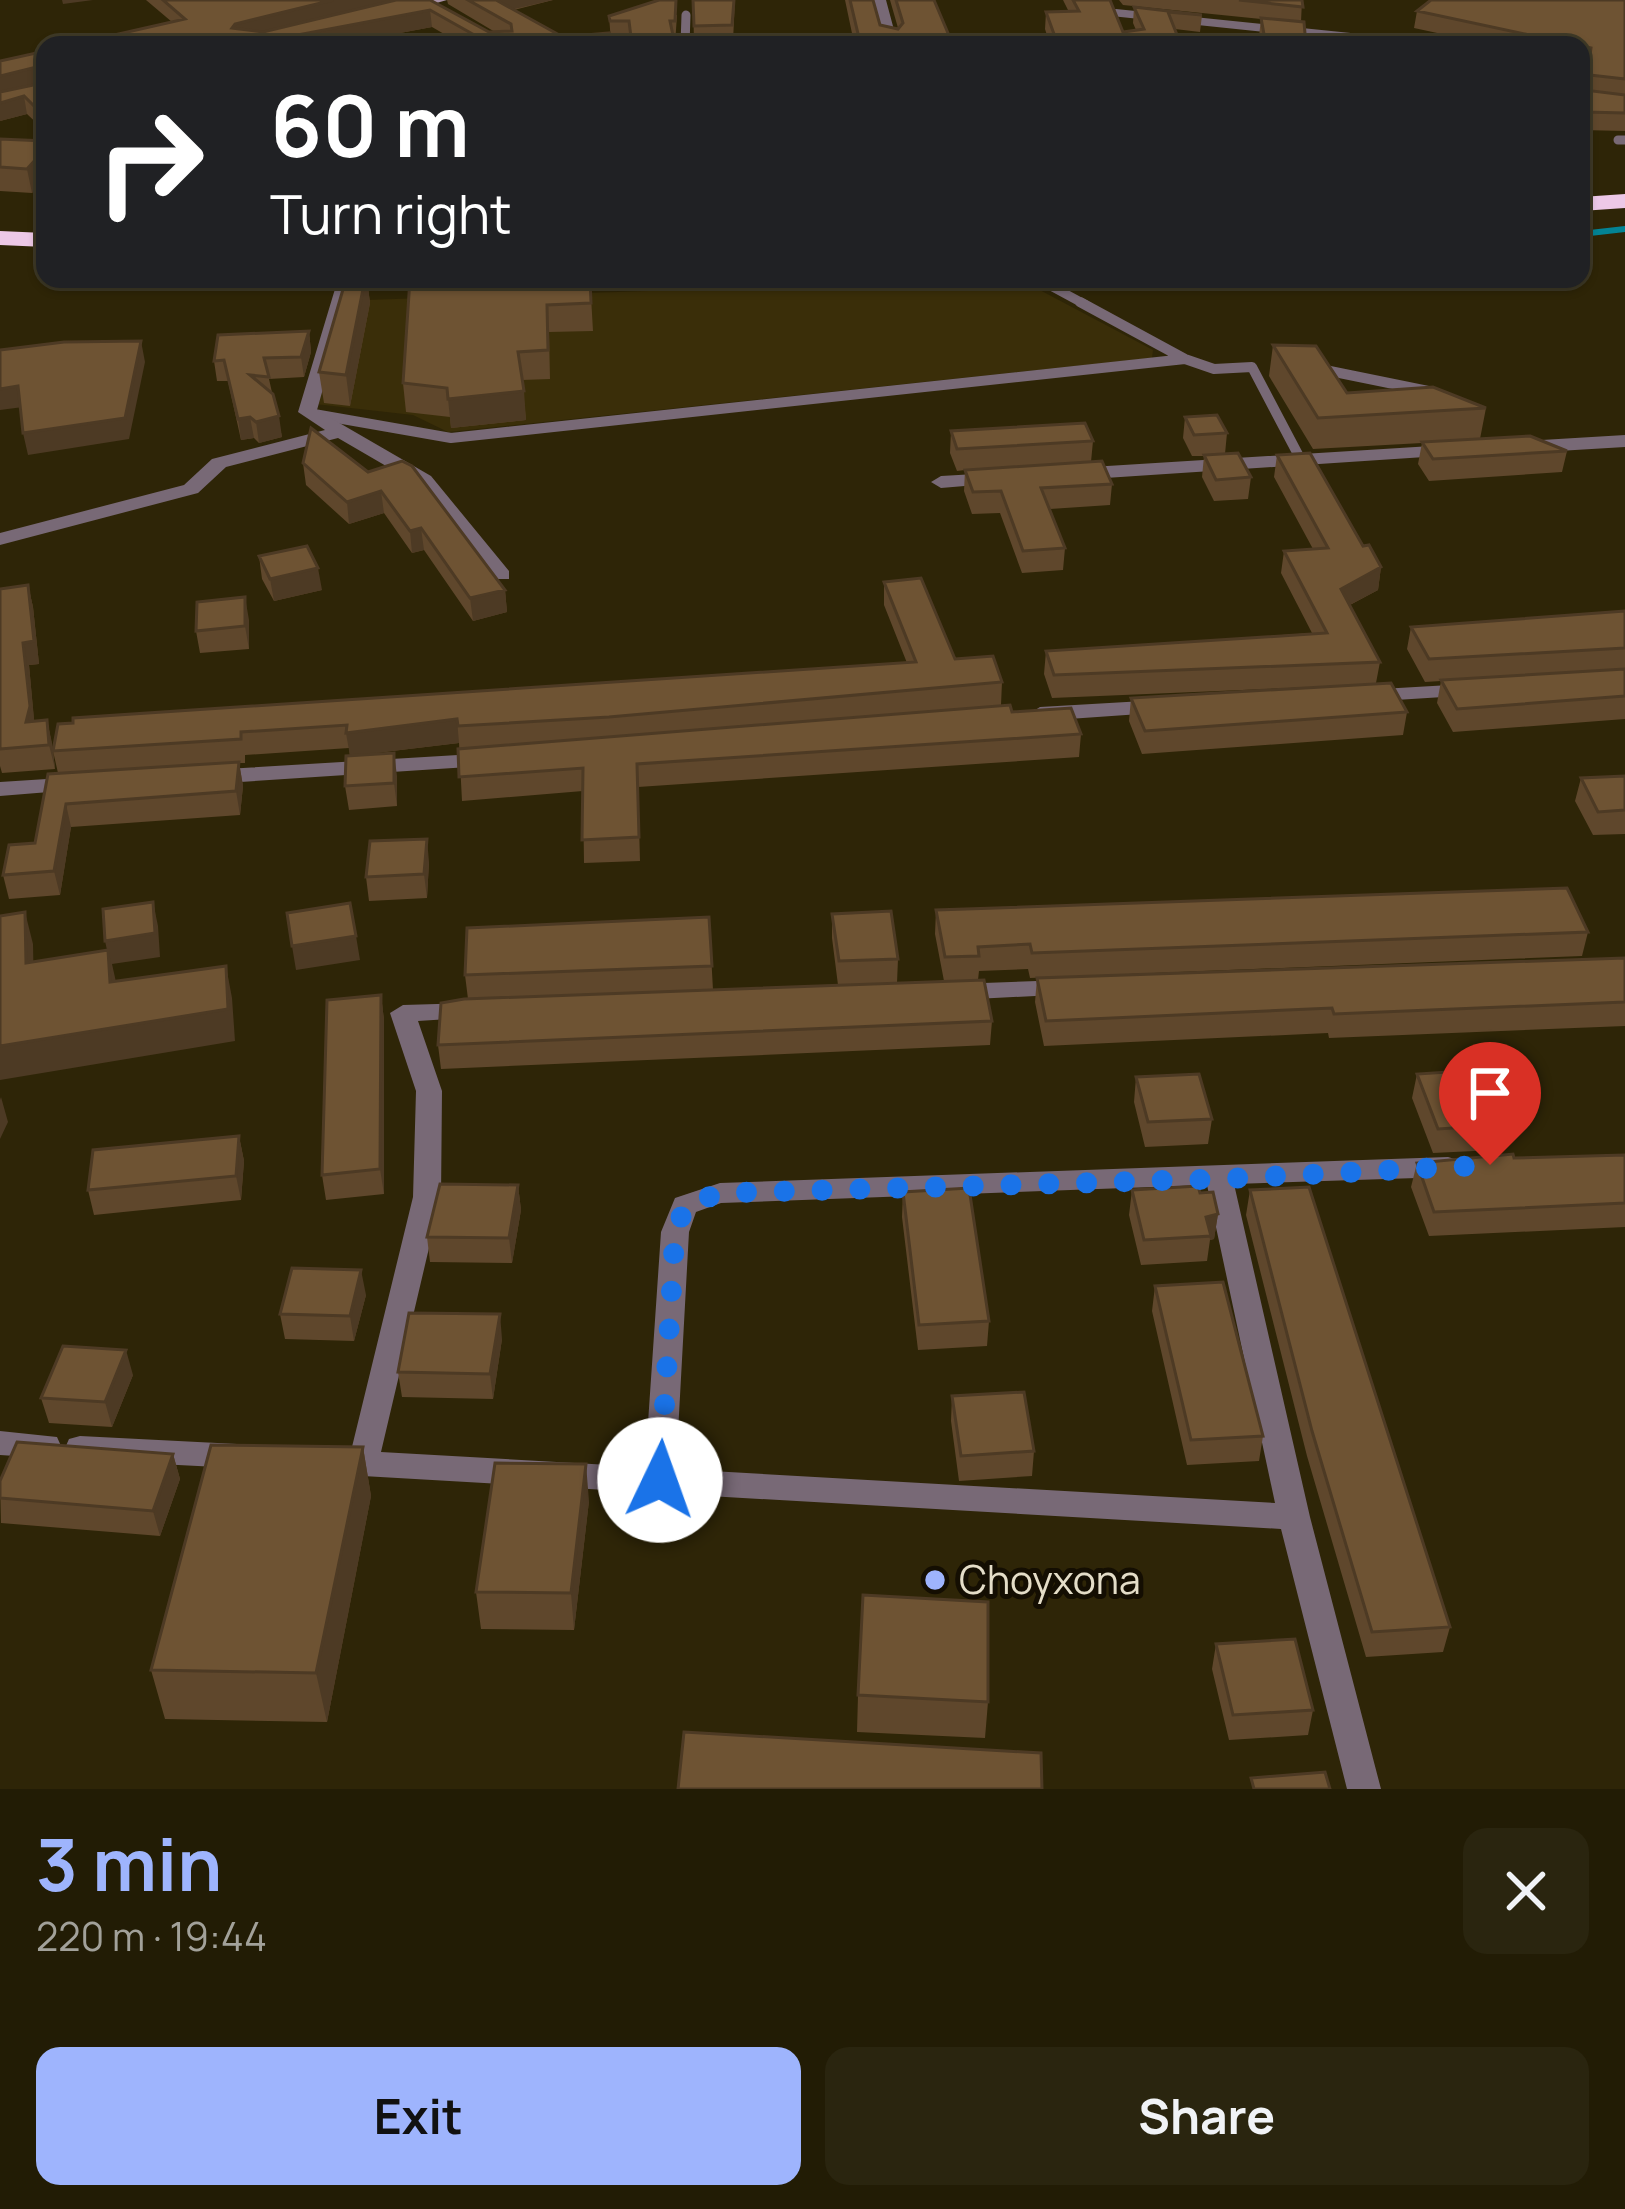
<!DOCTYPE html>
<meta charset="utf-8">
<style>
:root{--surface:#221c05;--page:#2a250f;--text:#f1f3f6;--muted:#a2a19a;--line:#3f3a27;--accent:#9eb4fd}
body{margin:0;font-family:Manrope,sans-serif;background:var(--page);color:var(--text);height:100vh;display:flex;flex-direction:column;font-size:45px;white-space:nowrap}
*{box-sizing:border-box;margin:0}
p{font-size:39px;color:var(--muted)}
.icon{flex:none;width:66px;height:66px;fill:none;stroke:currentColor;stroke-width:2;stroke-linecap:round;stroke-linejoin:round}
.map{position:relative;height:1789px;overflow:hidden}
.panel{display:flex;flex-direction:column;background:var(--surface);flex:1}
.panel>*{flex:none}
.top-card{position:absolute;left:36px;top:36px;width:1554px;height:252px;border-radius:24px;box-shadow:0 3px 9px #0004,0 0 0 3px var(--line);background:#202124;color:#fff;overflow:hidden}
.pin{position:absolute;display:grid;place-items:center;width:102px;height:102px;color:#fff;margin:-123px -51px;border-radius:50% 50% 50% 0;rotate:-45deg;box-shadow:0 0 12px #0007}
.pin .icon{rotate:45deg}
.me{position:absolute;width:132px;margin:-66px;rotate:3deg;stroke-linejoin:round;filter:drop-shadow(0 0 9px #0008)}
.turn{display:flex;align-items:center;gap:42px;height:252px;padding:0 36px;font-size:54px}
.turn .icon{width:156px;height:156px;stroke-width:2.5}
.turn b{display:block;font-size:84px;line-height:102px}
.round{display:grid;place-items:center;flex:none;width:126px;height:126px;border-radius:24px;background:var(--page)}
.summary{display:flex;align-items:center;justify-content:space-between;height:204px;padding:0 36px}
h1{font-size:72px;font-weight:700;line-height:90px;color:var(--accent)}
.button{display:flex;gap:24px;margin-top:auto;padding:24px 36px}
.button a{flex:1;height:138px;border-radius:24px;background:var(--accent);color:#111;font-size:48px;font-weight:700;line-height:138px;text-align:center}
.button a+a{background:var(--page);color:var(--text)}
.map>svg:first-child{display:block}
.built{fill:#3a2e09}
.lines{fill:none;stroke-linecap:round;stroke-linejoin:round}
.stream{stroke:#038394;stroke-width:6}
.lane-far1{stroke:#786976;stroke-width:9}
.lane{stroke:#786976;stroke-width:10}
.street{fill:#786976;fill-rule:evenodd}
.secondary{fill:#a790a4;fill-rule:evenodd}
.highway{fill:#edc8e7;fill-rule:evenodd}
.wall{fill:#5f472c}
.shaded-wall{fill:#4d3a24}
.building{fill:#6e5333;stroke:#4d3a24;stroke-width:3}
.route{stroke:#1a73e8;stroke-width:21;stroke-dasharray:0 37.8}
.poi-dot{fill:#9eb4fd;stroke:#140e02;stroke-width:4.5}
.labels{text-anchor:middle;stroke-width:10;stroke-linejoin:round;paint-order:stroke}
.near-poi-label{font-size:39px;fill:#e4ddc8;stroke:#140e02;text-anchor:start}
</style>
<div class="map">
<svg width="1625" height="1789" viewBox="0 0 1625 1789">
<rect width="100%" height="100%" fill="#2e2507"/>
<!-- built -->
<path class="built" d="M1019 279 1153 350 1152 358 448 432 413 415 315 404 334 301Z"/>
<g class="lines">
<!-- stream -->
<path class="stream" d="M1581 234 1625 229"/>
<!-- lane-far1 -->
<path class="lane-far1" d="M685 45 686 15
M1618 140H1625
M1038 279 1086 305"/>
<!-- lane -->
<path class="lane" d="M1080 302 1185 359 1214 369 1252 367 1301 460
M1320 369 1433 392
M314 414 451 438 1185 359"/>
<!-- street -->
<path class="street" d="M872 0H886L898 45H884Z
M1116 9 1390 37 1397 41 1388 45 1111 16V10Z
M338 279H354L317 410 431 476 509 571V579H495L417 484 338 438 226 467 198 493 0 545V533L184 485 212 459 325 430 298 412Z
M1625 435V447L1525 453 1516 447 1525 441Z
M1448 445 1457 451 1455 455 1075 480 1065 474 1075 468Z
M993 473 1000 475V483L941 488 931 482 941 476Z
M1467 684 1478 690 1475 695 1364 702 1353 696 1364 690Z
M1161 700 1169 702 1172 707 1169 712 1040 721 1029 714 1040 707Z
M491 753 502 760 499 765 209 784 198 777 209 770Z
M78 777 86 779 89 784 86 789 0 796V782Z
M1065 980 1078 988 1074 994 956 1000 943 992 956 984Z
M471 1003 480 1005 484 1011 480 1017 418 1021 442 1091 441 1197 381 1452 645 1467 661 1232 675 1198 720 1183 1448 1157 1458 1160 1462 1167 1458 1174 1448 1177 1234 1184 1310 1517 1381 1789H1347L1281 1529 363 1476 339 1472 335 1463 339 1454 351 1451 413 1197 416 1091 390 1013 403 1005ZM1207 1185 1275 1503 676 1469 689 1232 696 1212 721 1203Z
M0 1431 57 1437 61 1446 57 1455 46 1458 0 1455Z
M80 1436 237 1444 248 1447 252 1456 248 1465 237 1468 80 1460 69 1457 65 1448 69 1439Z"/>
<!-- secondary -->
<path class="secondary" d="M422 0H447L401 13 394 9Z"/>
<!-- highway -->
<path class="highway" d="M1625 194V208L1581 211V197Z
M0 231 45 233V247L0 245Z"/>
</g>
<!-- wall -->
<path class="wall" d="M146 0H430L489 32H495L448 4 447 0H553L514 10 563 37 610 45H463L432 27 336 45H70L172 22Z
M693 0H735L733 41 694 42Z
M845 0H873L880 25 898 28 890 0H934L953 45 853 38Z
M1063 0H1110L1123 32 1136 30 1133 23 1134 7 1202 15 1200 32 1175 29 1181 45H1050L1045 29 1046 12H1069Z
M1119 0H1302L1301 22 1306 45H1260L1259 36 1261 19 1123 5Z
M1625 0V131L1581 130V45H1493L1414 28 1417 11Z
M677 15 675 45H630V42H611L609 16Z
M45 51V131L27 114 0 121Z
M0 139 45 149V178L32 193 0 191Z
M346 279H367L370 303 350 406 324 403 319 372Z
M590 279 593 331 549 332 550 379 522 380 526 420 451 428 450 417 406 412 403 383Z
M309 331 311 352 304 377 269 379 282 437 259 443 254 438 241 440 228 381H217L214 361Z
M1273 345 1347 393 1486 408 1480 439 1567 451 1562 472 1429 481 1418 464 1422 443 1313 449 1269 376Z
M1185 417 1227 433 1225 454 1251 477 1248 499 1214 501 1202 477 1204 456H1192L1183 438Z
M311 428 505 590 507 612 473 621 424 550 412 553 384 513 349 524 306 485 303 463Z
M951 431 1093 441 1091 462 1112 484 1110 505 1050 509 1065 548 1063 570 1022 573 1000 513 972 514 964 491 965 470 957 471 950 453Z
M1277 455 1381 567 1378 590 1350 605 1380 662 1376 683 1407 712 1403 735 1142 754 1129 721 1131 698 1313 687 1052 698 1044 674 1046 651 1312 633 1281 573 1284 551 1313 549 1274 477Z
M259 556 322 590 274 601 262 579Z
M884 582 955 659 1002 682 1001 705 1012 712 1081 734 1079 757 638 787 640 861 584 863 583 791 462 801 459 743 359 755 397 776V806L349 810 345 786 350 756 349 748 245 755V763H239L243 786 240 815 71 827 60 895 9 899 3 875 35 843 58 773 53 751 55 769 2 773 0 766V589L28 585 33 607 39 664 29 665 34 721 47 720 53 750 907 663 884 605Z
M1625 611V719L1453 732 1437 703 1441 681 1425 682 1407 649 1411 627Z
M249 620V649L200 653 196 631Z
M1625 776V834L1593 835 1575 801 1581 778Z
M429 862 427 898 369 901 366 877Z
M936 910 1588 932 1582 956 1030 978 1028 969 979 971 978 980 944 981 935 934Z
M832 914 898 959 897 983 992 1021 990 1045 441 1069 438 1045 468 999 465 975 709 917 713 990 838 985 832 938Z
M1625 958V1026L1329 1038 1328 1033 1044 1046 1035 1002 1037 978Z
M381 995 384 1020V1194L326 1200 322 1175Z
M1417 1074 1501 1125 1495 1150 1433 1153 1412 1098Z
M1136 1077 1212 1119 1208 1144 1145 1147 1134 1102Z
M239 1136 244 1161 241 1200 94 1215 88 1190Z
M1625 1155V1227L1429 1236 1411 1187 1417 1163Z
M518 1185 521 1210 512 1263 430 1262 427 1237Z
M1132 1190 1200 1193 1218 1214 1214 1239 1210 1240 1207 1261 1141 1265 1129 1215Z
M1250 1190 1450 1627 1443 1652 1366 1657 1307 1456 1246 1215Z
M903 1192 989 1321 987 1346 918 1350 902 1217Z
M1155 1286 1263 1436 1259 1461 1187 1465 1152 1311Z
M366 1295 354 1341 285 1339 280 1314Z
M502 1339 493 1399 402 1397 398 1372Z
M133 1375 112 1427 49 1423 41 1398Z
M952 1396 1034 1451 1032 1476 959 1481 951 1421Z
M363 1447 371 1496 327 1722 165 1719 151 1670Z
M173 1454 180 1479 160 1536 1 1523 0 1481Z
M589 1501 574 1630 481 1629 476 1592Z
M1216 1644 1313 1710 1308 1735 1229 1740 1212 1669Z
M858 1695 988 1702 985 1738 857 1732Z"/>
<!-- shaded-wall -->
<path class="shaded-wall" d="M62 0H93L63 4Z
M333 0H404L234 45 232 28 235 24Z
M492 0H553L493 14Z
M430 10 432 27 336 45H265V41Z
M41 66 44 84 0 94V76Z
M24 96 27 114 0 121V103Z
M45 149V178L32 193 27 169Z
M365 279H367L370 303 350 406 346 375Z
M309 331 311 352 304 377 301 357Z
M141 341 145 362 129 439 28 455 23 433Z
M18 386 23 407 0 410V389Z
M524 391 526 420 451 428 448 399Z
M279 416 282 437 259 443 256 422Z
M250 417 254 438 241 440 238 419Z
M381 491 384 513 349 524 347 502Z
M421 528 424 550 412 553 410 531Z
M1381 567 1378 590 1338 611 1341 589Z
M318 568 322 590 274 601 270 579Z
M28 585 33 607 39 664 29 665 35 729 26 722 23 643Z
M505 590 507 612 473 621 470 598Z
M245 597 249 620V649L245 626Z
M457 719 459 743 350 756 346 733Z
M47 720 52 743 55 769 49 745Z
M394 753 397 776V806L394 783Z
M239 762 243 786 240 815 236 791Z
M66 804 71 827 60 895 54 871Z
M427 839 429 862 427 898 424 874Z
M153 902 158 926 160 957 112 964 116 982H110L109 959 105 941Z
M25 912 33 944 34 995 26 963Z
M356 936 360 960 296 970 292 946Z
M226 966 232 998 235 1041 0 1080V1046Z
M381 995 384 1020V1194L380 1169Z
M1 1097 8 1122 0 1139V1100Z
M239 1136 244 1161 241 1200 236 1176Z
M518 1185 521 1210 512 1263 509 1238Z
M1218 1214 1214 1239 1210 1240 1206 1217Z
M361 1270 366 1295 354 1341 350 1316Z
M500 1314 502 1339 493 1399 490 1374Z
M126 1350 133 1375 112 1427 105 1402Z
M363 1447 371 1496 327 1722 316 1673Z
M173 1454 180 1479 160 1536 153 1511Z
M586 1464 589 1501 574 1630 571 1593Z"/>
<!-- building -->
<path class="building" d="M163 0H333L235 24 232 28 263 32 396 0H430L489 32 512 31 511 24 468 0H496L563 37 609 33 607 45H474L478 37 430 10 265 41 270 45H70L185 19Z
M659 0H676L675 21H670L675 45H632L629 21H610L609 16Z
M693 0H734L732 25 694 26Z
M850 0H873L880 25 898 29 903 23 896 0H934L953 45H803L807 36 859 38Z
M1073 0H1110L1123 32 1144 29 1134 7 1202 15 1168 12 1181 45H1058L1046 12 1079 11Z
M1239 0H1302L1303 7Z
M1431 0H1625V79L1581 74 1584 90 1625 95V113L1585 112 1581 104V55H1590L1591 48 1417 11Z
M1261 18 1304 22 1306 45H1266Z
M45 51V70L41 66 0 76V61Z
M45 74V117L24 96 0 103V92L43 83Z
M0 139 45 141V149L27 169 0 167Z
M346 279H365L346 375 319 372Z
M410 279H590L591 303 547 305 548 350 518 352 524 391 448 399 447 388 403 383Z
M309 331 301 357 264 358 269 377 250 375 273 394 279 416 256 422 250 417 238 419 224 360 214 361 218 335Z
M141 341 125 418 23 433 18 386 0 389V350L64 342Z
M1273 345 1316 346 1347 393 1433 387 1486 408 1318 418Z
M1217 415 1227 433 1194 435 1185 417Z
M1085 423 1093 441 957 449 951 431Z
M311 428 368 472 402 461 412 466 505 590 470 598 421 528 410 531 381 491 347 502 303 463Z
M1530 436 1567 451 1433 459 1422 442Z
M1238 453 1251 477 1216 480 1204 455Z
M1310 453 1363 546 1369 545 1381 567 1341 589 1380 662 1054 675 1046 651 1327 633 1284 551 1328 548 1277 455Z
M1102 461 1112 484 1041 488 1065 548 1023 551 1001 491 973 492 965 470Z
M307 546 318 568 270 579 259 556Z
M921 578 955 659 993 656 1002 682 609 717 458 726 457 719 346 733 347 725 241 732V739L53 751 58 724 73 723V718L916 662 884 582Z
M28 585 34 641 23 643 30 706 26 722 47 720 49 745 0 749V589Z
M245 597V626L196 631 197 602Z
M1625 611V648L1429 659 1411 627Z
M1625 669V696L1457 709 1441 680Z
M1391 683 1407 712 1145 731 1131 698Z
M1010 705 1012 712 1071 708 1081 734 637 764 639 837 582 840 583 768 459 777 458 749Z
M394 753V783L345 786 346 756Z
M239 762 236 791 66 804 54 871 3 875 9 845 35 843 48 774Z
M1625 776V810L1598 812 1581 778Z
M427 839 424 874 366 877 370 841Z
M1567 888 1588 932 1032 953 1030 944 978 947 979 956 945 957 936 910Z
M153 902 155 933 105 941 103 909Z
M350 903 356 936 292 946 287 913Z
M891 911 898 959 839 961 832 914Z
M25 912 26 963 108 950 110 982 226 966 228 1009 0 1046V916Z
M709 917 712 966 465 975 467 928Z
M1625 958V1002L1334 1014 1332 1008 1046 1021 1037 978Z
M984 980 992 1021 438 1045 441 1003 464 999Z
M381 995 380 1169 322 1175 327 1000Z
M1479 1070 1501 1125 1438 1129 1417 1074Z
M1199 1074 1212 1119 1148 1122 1136 1077Z
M239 1136 236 1176 88 1190 93 1150Z
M1513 1154 1514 1158 1625 1155V1203L1434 1212 1417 1163Z
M440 1184 518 1185 509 1238 427 1237Z
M1198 1186 1200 1193 1213 1192 1218 1214 1206 1217 1211 1236 1144 1240 1132 1190Z
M1309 1187 1450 1627 1372 1632 1312 1431 1250 1190Z
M969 1188 989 1321 919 1325 903 1192Z
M292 1268 361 1270 350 1316 280 1314Z
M1223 1282 1263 1436 1191 1440 1155 1286Z
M409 1313 500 1314 490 1374 398 1372Z
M63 1346 126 1350 105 1402 41 1398Z
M1024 1392 1034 1451 961 1456 952 1396Z
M17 1442 173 1454 153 1511 0 1498V1481Z
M211 1445 363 1447 316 1673 151 1670Z
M495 1463 586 1464 571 1593 476 1592Z
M863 1595 988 1602V1702L858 1695Z
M1295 1639 1313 1710 1233 1715 1216 1644Z
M684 1732 1041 1753 1042 1789H678Z
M1325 1772 1330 1789H1254L1251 1778Z"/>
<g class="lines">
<!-- route -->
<path class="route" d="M660 1480 675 1232 686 1205 720 1193 1220 1179 1490 1165"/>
</g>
<!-- markers -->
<circle class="poi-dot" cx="935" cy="1580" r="12"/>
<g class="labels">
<!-- near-poi labels -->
<g class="near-poi-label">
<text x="959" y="1594">Choyxona</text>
</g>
</g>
</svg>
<div class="pin" style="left:1490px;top:1165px;background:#d93025"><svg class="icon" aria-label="arrive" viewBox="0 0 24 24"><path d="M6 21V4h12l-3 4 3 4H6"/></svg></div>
<svg class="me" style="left:660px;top:1480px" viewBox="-20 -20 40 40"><circle r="19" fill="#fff"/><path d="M0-13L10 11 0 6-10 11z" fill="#1a73e8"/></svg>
<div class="top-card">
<div class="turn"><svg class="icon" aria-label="right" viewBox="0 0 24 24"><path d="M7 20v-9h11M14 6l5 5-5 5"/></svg><div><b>60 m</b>Turn right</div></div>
</div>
</div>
<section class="panel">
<div class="summary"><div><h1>3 min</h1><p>220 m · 19:44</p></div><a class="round"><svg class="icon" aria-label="close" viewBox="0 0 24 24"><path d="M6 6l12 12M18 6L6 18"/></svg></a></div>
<div class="button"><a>Exit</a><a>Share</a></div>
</section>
